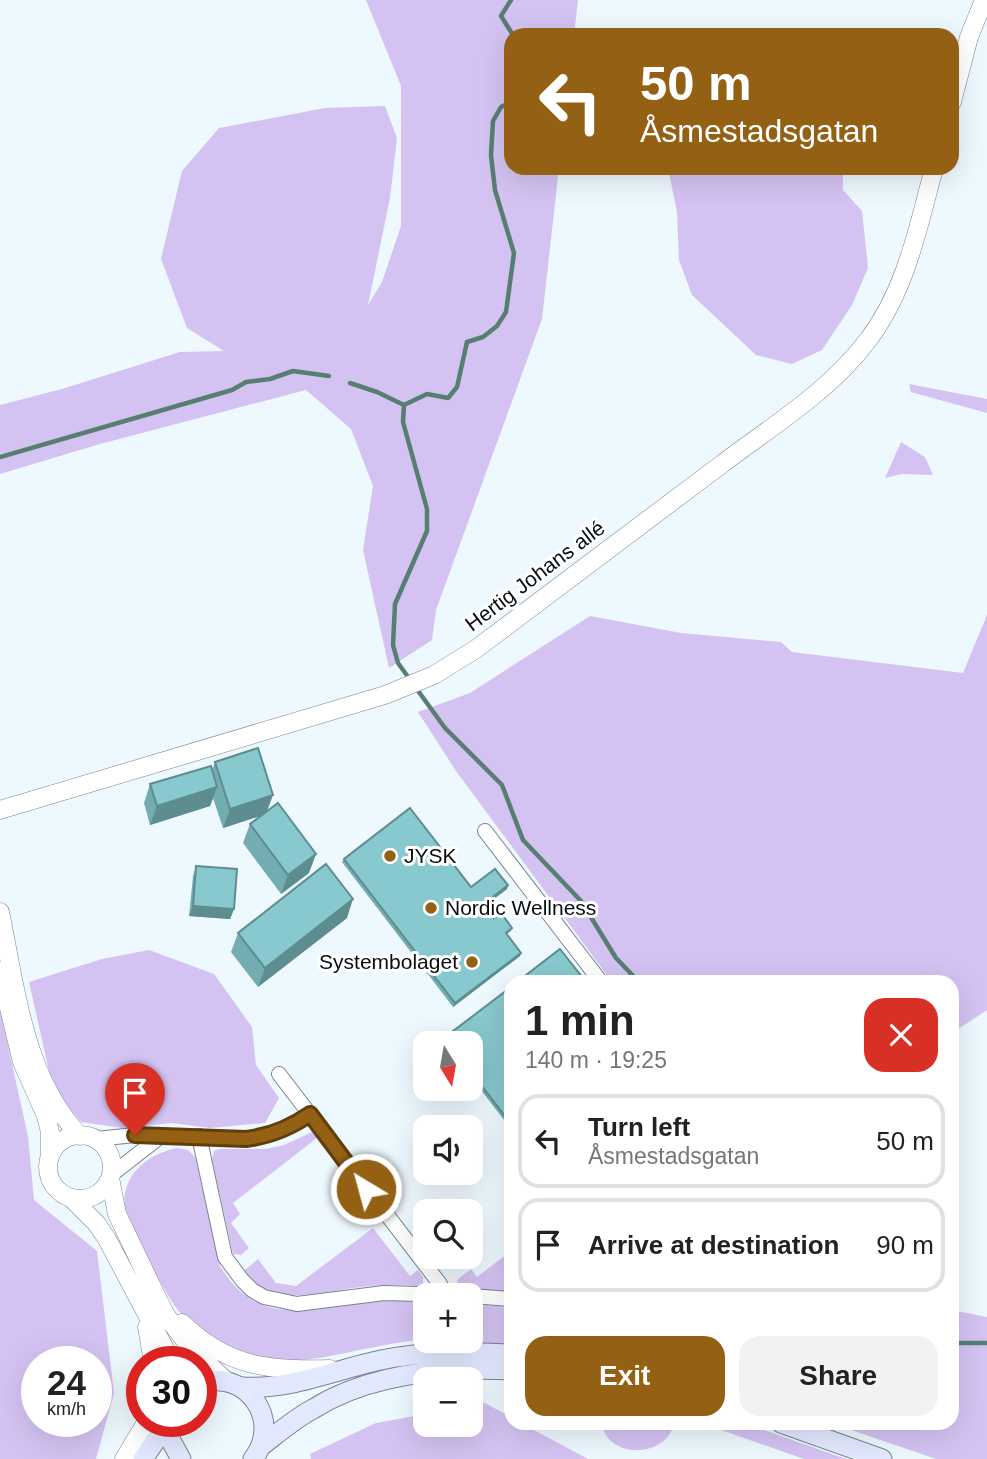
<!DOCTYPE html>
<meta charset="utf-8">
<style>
:root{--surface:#fff;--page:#f2f2f2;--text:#222;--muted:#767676;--line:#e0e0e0;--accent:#946114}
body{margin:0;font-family:Arial,sans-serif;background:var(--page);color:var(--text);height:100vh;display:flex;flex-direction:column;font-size:26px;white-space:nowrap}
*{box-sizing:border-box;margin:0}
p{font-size:23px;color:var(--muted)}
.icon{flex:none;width:38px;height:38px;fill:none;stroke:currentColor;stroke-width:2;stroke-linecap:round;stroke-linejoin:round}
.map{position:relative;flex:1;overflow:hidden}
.panel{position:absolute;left:504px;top:975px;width:455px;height:455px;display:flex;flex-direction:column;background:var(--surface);border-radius:21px;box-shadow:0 7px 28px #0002}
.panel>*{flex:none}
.hud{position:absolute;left:504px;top:28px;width:455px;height:147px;border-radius:21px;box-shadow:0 7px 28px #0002;background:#946114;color:#fff;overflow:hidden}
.needle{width:46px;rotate:169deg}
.buttons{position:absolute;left:413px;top:1031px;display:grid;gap:14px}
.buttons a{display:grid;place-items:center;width:70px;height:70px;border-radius:14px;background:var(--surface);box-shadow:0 7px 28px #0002;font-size:35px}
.speed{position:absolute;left:21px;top:1346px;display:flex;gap:14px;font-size:35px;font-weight:700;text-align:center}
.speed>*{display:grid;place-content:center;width:91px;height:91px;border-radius:50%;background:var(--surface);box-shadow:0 7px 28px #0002;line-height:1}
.speed small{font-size:18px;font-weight:400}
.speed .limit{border:10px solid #d22;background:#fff;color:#111}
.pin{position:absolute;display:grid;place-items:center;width:60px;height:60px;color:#fff;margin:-72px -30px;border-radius:50% 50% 50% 0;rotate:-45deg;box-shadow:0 0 7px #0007}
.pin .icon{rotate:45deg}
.me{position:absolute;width:77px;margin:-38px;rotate:323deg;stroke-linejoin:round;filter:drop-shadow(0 0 5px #0008)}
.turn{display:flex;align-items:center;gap:24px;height:147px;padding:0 21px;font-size:32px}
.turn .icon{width:91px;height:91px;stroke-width:2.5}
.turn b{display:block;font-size:49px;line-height:60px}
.round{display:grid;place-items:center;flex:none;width:74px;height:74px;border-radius:21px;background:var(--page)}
.headline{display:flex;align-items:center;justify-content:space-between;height:119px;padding:0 21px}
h1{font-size:42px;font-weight:600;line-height:52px}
.button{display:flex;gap:14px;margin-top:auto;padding:14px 21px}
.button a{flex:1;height:80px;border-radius:21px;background:var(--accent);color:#fff;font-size:28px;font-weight:600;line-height:80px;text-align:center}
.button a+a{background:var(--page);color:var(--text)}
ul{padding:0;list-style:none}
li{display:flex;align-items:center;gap:21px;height:94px;margin:0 14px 10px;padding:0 7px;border:4px solid var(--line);border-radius:21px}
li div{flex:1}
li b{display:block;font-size:26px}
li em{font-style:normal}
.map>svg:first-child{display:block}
.green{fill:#d4c3f2;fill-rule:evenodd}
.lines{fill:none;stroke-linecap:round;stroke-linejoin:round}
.stream{stroke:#567f72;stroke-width:4.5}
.minor-casing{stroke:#76858e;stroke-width:16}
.tertiary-casing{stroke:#76858e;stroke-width:19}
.secondary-casing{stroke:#76858e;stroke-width:21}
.minor{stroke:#fff;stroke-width:14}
.tertiary{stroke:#fff;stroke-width:18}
.secondary{stroke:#e2e9ff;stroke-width:19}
.wall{fill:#74adb1}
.shaded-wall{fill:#5e8d90}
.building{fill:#87c9ce;stroke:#5e8d90;stroke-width:2}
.route-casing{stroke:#603f0d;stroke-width:18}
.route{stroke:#946114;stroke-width:12}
.poi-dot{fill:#946114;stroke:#fff;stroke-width:2.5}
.labels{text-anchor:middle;stroke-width:6;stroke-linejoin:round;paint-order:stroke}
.street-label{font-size:21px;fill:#080d10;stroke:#fff}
.poi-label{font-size:21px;fill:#080d10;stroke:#fff;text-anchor:start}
</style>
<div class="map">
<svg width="987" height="1459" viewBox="0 0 987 1459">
<rect width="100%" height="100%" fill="#eef8ff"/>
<!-- green -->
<path class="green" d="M366 0H578L574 35H511V168H559L542 319 436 610 432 640 389 668 363 550 373 486 351 429 306 390 100 444 0 474V405L62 389 180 352 224 351 187 328 161 259 182 171 219 128 325 108 385 106 397 138 390 198 368 305 382 282 401 226V86Z
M668 168H843V190L862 211 868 268 852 305 822 350 792 364 756 355 692 295 679 260 677 212Z
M909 384 987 399V413L911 392Z
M901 442 925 457 933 475 902 474 885 478Z
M987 615V1010L952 1033V982H612L456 771 418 712 470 693 590 616 681 633 781 642 792 652 963 673Z
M149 950 214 974 252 1027 256 1065 279 1098 265 1123 210 1128 172 1123 122 1128 81 1122 53 1089 29 982 102 959Z
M0 1010 28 1136 34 1200 97 1251 114 1393 96 1459H0ZM37 1362H96V1421H37Z
M312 1132 317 1138 233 1203 240 1214 231 1223 249 1248 241 1255 233 1254 212 1159 214 1151 220 1149H266L284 1145Z
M178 1148 188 1150 195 1157 220 1266C256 1326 303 1310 360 1302 381 1299 404 1301 425 1302V1340C368 1342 294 1375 241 1355 230 1351 201 1332 191 1324 174 1310 163 1286 152 1267 142 1249 129 1230 125 1209 120 1176 148 1153 178 1148Z
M373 1228 410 1276 418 1270 423 1277V1284L419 1286C396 1284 375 1285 353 1288 317 1293 271 1307 245 1273V1270L258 1259 276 1283 296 1286Z
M511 1251V1292L459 1288 457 1280 471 1269 477 1277Z
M471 1304 511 1307V1346L440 1341 471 1340Z
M952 1310 987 1317V1459H936L831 1423H952Z
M485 1403 511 1417V1423H521L588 1459H311L310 1454 376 1423 425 1414V1424H471V1406Z
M602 1423H674V1424C666 1459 606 1459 602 1423Z
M701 1423H744L846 1459H804Z"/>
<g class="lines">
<!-- stream -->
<path class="stream" d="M511 0 501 16 513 35
M350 383 377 392 404 405
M0 457 232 390 246 382 270 379 293 371 329 376
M411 681 398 663 393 645 395 604 427 531V509L403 422 404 405 427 394 448 398 457 387 467 342 483 337 497 326 506 312 514 253 495 190 491 155 493 121 501 107 511 102
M416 688 445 728 502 785 523 840 581 901 616 958 639 982
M952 1343H987"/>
<defs>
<path id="minor" d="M485 831 601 982
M279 1074 440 1284V1294
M199 1136 225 1257 242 1280 252 1290 264 1297 297 1304 384 1293 454 1295
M96 1139 135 1135 246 1139C270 1136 290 1128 310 1114
M111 1175 161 1136
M471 1296 511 1299"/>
<path id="tertiary" d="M952 102 969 37 984 0
M0 810 385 695 434 675 476 649C558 588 640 526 722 464 772 426 830 391 868 340 906 290 918 228 934 168
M0 912C16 988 24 1078 80 1136
M0 971 22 1062 46 1116 50 1132V1157
M48 1167a32 32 0 1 1 64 0a32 32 0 1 1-64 0Z
M110 1178 117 1214 165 1314 189 1346 226 1381
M70 1197 97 1224 107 1239 164 1347 169 1362
M182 1323C227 1367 269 1371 330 1369
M147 1327 153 1362
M124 1459 147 1421"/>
<path id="secondary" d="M201 1383C247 1369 283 1421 253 1459
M242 1387C292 1390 333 1370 381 1360 424 1351 467 1352 511 1354
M170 1421V1439L181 1459
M781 1423 882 1459
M260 1447C277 1434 294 1419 313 1409 371 1373 444 1367 511 1370
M143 1459 169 1421"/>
</defs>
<!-- minor casing -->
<use href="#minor" class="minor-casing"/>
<!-- tertiary casing -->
<use href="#tertiary" class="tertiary-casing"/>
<!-- secondary casing -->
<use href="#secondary" class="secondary-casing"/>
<!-- minor -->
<use href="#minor" class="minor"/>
<!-- tertiary -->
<use href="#tertiary" class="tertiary"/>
<!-- secondary -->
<use href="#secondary" class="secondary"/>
</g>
<!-- wall -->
<path class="wall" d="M215 762 267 811 309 873 281 894 243 843 250 824 260 816 223 828 213 798 210 806 150 825 144 803 150 784 212 770Z
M344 859 471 887 508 885 507 889 485 906 494 918 512 928 511 931 507 934 521 953 520 956 453 1007 342 862Z
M196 866 234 909 230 919 189 916 193 876Z
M347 918 258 987 231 952 238 933Z
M511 987V1129L471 1077V1043H444L443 1042 444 1038Z"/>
<!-- shaded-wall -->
<path class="shaded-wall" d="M217 787 210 806 150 825 157 806Z
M273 795 266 814 223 828 230 809Z
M316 854 309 873 281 894 288 875Z
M508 885 507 889 483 907 484 904Z
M353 899 347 918 258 987 265 968Z
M193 906 234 909 230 919 189 916Z
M521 953 520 956 453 1007 455 1003Z"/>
<!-- building -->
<path class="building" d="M258 748 273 795 230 809 215 762Z
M211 766 217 787 157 806 150 784Z
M278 803 316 854 288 875 250 824Z
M410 808 471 887 495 869 508 885 484 904 494 918 501 913 512 928 506 933 521 953 455 1003 344 859Z
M326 864 353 899 265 968 238 933Z
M196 866 237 869 234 909 193 906Z
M560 949 586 982H517Z
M511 987V1124L471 1072V1043H448L444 1038Z"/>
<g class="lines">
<defs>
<path id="route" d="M135 1135 246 1139C270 1136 290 1128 310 1114L366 1189"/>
</defs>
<!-- route casing -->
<use href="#route" class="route-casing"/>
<!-- route -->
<use href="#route" class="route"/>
</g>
<!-- markers -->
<g class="poi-dot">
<circle cx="390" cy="856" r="7"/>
<circle cx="431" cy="908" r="7"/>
<circle cx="472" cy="962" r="7"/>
</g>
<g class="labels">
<!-- street labels -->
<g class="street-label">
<text transform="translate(535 576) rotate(-37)" y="7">Hertig Johans allé</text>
</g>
<!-- poi labels -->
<g class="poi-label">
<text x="404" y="863">JYSK</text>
<text x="445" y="915">Nordic Wellness</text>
<text x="458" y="969" text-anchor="end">Systembolaget</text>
</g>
</g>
</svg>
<div class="buttons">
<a><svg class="needle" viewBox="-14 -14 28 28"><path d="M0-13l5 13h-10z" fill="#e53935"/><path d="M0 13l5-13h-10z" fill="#767676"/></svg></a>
<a><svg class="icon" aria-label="sound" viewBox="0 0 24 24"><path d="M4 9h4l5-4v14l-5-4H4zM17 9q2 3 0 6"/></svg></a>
<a><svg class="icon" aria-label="search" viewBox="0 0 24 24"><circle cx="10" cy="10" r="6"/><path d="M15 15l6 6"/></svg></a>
<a>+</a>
<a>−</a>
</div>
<div class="speed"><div>24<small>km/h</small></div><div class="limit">30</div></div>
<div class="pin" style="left:135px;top:1135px;background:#d93025"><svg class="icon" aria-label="arrive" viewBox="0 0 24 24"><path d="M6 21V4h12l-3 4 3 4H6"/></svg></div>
<svg class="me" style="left:366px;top:1189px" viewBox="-20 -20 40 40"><circle r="17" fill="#946114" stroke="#fff" stroke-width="3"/><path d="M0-11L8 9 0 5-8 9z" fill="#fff"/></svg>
<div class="hud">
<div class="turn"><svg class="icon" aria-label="left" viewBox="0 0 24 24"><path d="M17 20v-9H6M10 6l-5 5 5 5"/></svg><div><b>50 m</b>Åsmestadsgatan</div></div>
</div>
<section class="panel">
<div class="headline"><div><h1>1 min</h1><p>140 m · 19:25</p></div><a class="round" style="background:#d93025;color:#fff"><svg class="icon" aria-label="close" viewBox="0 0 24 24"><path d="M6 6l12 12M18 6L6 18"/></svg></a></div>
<ul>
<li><svg class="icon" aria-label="left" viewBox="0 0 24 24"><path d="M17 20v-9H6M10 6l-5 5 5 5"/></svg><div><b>Turn left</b><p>Åsmestadsgatan</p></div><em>50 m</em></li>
<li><svg class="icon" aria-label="arrive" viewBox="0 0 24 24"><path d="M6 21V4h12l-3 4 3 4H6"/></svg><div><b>Arrive at destination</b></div><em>90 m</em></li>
</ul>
<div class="button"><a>Exit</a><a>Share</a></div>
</section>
</div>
